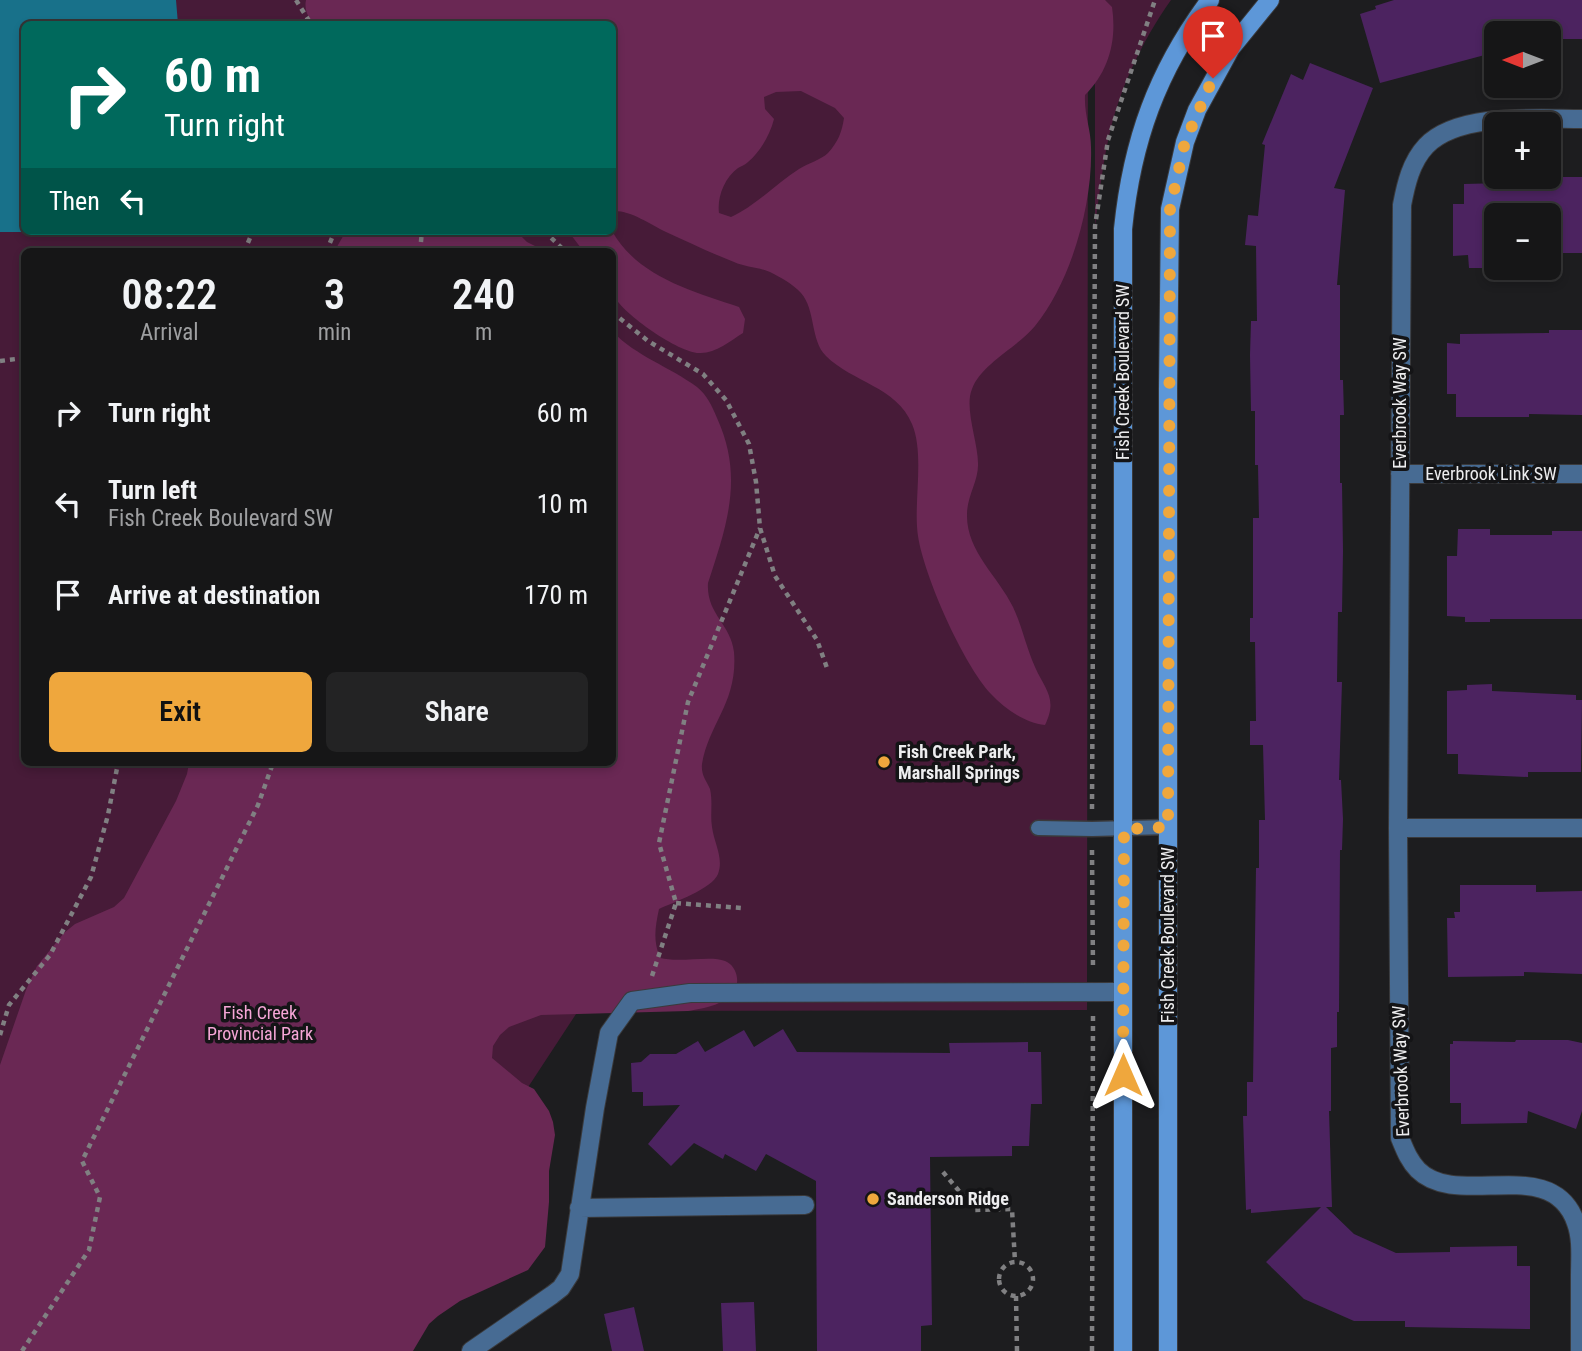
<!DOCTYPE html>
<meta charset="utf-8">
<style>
:root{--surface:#161617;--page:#232324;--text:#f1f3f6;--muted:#9e9fa1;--line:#353536;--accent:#efa73d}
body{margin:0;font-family:"Roboto Condensed",sans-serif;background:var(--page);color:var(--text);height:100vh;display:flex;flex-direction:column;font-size:26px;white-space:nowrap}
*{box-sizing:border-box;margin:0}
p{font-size:23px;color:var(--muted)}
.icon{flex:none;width:38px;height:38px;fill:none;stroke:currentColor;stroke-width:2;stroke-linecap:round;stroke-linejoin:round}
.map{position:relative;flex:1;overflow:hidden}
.drawer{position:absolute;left:21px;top:248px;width:595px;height:518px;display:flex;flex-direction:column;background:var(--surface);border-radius:10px;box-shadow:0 4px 10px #0003,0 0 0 2px var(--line)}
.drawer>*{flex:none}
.top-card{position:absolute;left:21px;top:21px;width:595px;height:214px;border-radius:10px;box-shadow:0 4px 10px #0003,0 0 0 2px var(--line);background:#00695c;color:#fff;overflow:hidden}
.needle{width:46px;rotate:270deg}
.buttons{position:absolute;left:1484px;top:21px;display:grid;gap:14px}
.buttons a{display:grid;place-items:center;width:77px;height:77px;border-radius:10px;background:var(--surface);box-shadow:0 4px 10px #0003,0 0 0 2px var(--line);font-size:35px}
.pin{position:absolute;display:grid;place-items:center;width:60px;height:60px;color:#fff;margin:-72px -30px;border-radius:50% 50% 50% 0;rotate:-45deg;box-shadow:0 0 7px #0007}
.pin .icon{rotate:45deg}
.me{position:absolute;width:77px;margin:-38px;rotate:0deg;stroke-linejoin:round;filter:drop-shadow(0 0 5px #0008)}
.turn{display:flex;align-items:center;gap:24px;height:147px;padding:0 28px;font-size:32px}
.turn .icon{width:91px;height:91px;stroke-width:2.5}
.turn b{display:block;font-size:49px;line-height:60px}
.then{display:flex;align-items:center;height:66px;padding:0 28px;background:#0003;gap:14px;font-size:26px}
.eta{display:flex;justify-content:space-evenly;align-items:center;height:119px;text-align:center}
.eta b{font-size:42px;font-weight:600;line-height:49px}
.action{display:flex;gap:14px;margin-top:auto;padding:14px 28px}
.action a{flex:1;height:80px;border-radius:10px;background:var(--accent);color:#111;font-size:28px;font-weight:600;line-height:80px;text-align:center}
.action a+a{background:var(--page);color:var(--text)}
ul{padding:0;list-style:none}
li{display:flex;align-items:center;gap:21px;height:91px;padding:0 28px}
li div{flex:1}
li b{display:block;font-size:26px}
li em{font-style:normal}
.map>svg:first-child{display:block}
.green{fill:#471b38;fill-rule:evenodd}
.forest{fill:#6a2854;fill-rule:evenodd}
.water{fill:#18718a}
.building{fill:#4c2360}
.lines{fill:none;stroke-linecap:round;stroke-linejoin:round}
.service-casing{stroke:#3a3a3c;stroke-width:17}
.minor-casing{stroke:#3a3a3c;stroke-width:20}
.secondary-casing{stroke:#3a3a3c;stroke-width:20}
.path{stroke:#808082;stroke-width:4.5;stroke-dasharray:5 5;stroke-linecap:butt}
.service{stroke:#476b93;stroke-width:14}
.minor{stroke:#476b93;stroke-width:18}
.secondary{stroke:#5d97d8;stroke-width:18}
.route{stroke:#efa73d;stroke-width:12;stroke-dasharray:0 21.6}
.poi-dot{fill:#efa73d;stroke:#141416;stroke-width:2.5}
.labels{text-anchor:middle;stroke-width:7;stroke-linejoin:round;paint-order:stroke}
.street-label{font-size:18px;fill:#ededef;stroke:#141416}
.poi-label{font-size:18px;font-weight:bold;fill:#ededef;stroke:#141416;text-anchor:start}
.park-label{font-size:18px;fill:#f6a6d7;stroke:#141416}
</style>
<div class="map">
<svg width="1582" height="1351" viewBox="0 0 1582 1351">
<rect width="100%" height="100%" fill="#1d1d1f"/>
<!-- green -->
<path class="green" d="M0 0H1088L1087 1010 578 1011 355 1351H0ZM24 24H612V231H24ZM24 252H612V763H24Z
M1095 0H1171C1142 41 1118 91 1108 141 1102 169 1099 198 1095 226Z"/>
<!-- forest -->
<path class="forest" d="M306 0H1105L1112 7C1117 40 1109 71 1085 95 1084 115 1091 129 1091 147 1093 204 1071 282 1035 326 1018 347 981 364 972 389 964 408 978 442 978 463 979 480 967 496 967 514 966 551 998 576 1013 607 1022 626 1026 647 1035 667 1045 690 1058 698 1045 725 1025 723 1005 709 991 694 963 664 924 576 918 536 913 503 925 455 912 424 897 387 852 382 826 356 810 340 816 310 801 293 793 284 780 277 770 272 758 267 745 267 734 262 711 253 688 242 666 232 650 224 630 210 613 211L612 24H313C308 17 304 9 306 0ZM801 91 835 108 844 118C842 132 838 142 828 153 821 160 808 163 799 169 777 183 754 207 731 217L719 213C717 198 724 178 738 168 741 166 745 165 748 162 760 152 770 135 774 119L765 109 764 97 776 92Z
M346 231H516L527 242 547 252H334Z
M568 231H612C638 277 692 291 739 307L745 319 743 333C730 341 715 354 699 353 679 353 623 314 614 296 609 285 612 265 612 252H584Z
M613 332C636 356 670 367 697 387 707 395 712 406 717 418 744 477 727 525 708 583 706 614 731 624 734 652 738 702 709 723 702 764 701 775 706 780 710 789 713 802 710 815 712 827 714 843 724 858 718 874 712 889 674 902 659 909 655 928 653 940 660 958 680 963 711 955 725 961 732 964 736 970 737 978 740 1002 706 1008 688 1011L541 1015 509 1027 500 1035 493 1046 492 1058 522 1083 534 1089 549 1111 553 1122 555 1135 549 1171V1202L545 1247 528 1270 460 1301 438 1316 429 1324 413 1351H0V1065L26 990 37 966 64 933 75 924 114 907 124 898 176 801 187 774 189 763H612Z"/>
<!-- water -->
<path class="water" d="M0 0H176L178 24H24V231L66 232H0Z"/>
<!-- building -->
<path class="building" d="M1394 0H1582V39H1549V33H1496V52L1380 83 1360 14 1376 9 1375 6Z
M1310 63 1373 88 1334 188 1345 190 1337 285H1340V380H1343L1344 415H1340V483H1342L1343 551 1342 612H1338L1337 682H1342L1339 780H1341L1343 819 1342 850H1340L1339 1012H1337V1047L1331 1048V1111H1329L1332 1207H1326L1354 1234 1396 1253 1450 1252V1247L1517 1246V1266H1530V1329L1405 1327V1321H1354L1304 1299 1266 1262 1321 1207 1251 1213V1209L1246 1210 1243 1116H1247V1082H1253L1256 868H1259V820H1265L1263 745H1250V721H1256L1255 642H1250V618H1253V518H1259L1258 465H1255V411H1251L1250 355 1251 321H1257L1256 246 1245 245 1248 215 1258 216 1265 145 1262 144 1291 74 1303 80Z
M1503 177H1582V253H1549V215H1496V268H1469L1468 255 1453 256V204H1464V184L1503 183Z
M1549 330H1582V415L1529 414V417H1456V394H1447V343L1460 344V334L1549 333Z
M1458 529H1490V535H1552V531H1582V619H1490V622H1465V617L1447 616V556H1457Z
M1492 684V691L1576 695V700H1582L1581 772H1528V777L1458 774V754H1447V691L1467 690V685Z
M1460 885H1536V892L1582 891V974L1524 972V976L1448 977 1447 918H1455L1454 912H1460Z
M783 1029 797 1052 950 1053 949 1043 1028 1042V1052H1041L1042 1104H1031L1029 1146H1012V1156L930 1157 932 1325 921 1326V1351H817L816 1181 766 1154 756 1171 725 1154 723 1159 694 1143 671 1166 648 1144 680 1105 643 1106V1092H632L631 1063 641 1062 650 1054H676L698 1041 705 1052 744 1030 754 1047Z
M1516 1040H1568L1582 1043V1111L1576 1129 1528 1111 1527 1123 1461 1124V1103H1450V1044H1453V1041L1515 1042Z
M754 1302 756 1351H723L721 1303Z
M634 1307 644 1351H612L604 1314Z"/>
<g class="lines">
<defs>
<path id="service" d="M1038 828 1092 829 1168 827"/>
<path id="minor" d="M1400 474H1582
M1398 828H1582
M579 1208 805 1205
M471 1351 552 1295 561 1288 570 1274 595 1108 609 1033 632 1001 690 993 1123 992
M1580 1351C1580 1326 1580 1301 1580 1276 1580 1258 1582 1239 1576 1223 1552 1153 1458 1210 1418 1170 1409 1161 1405 1150 1400 1138L1398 828 1402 205C1406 184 1411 162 1426 146 1458 112 1539 119 1582 119"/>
<path id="secondary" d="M1123 1351V229C1132 141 1157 71 1210 0
M1168 1351V389L1170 209 1185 142 1197 110 1231 48 1270 0"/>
</defs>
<!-- service casing -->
<use href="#service" class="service-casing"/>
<!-- minor casing -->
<use href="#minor" class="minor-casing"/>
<!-- secondary casing -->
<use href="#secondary" class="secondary-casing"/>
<!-- path -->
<path class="path" d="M296 0 311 24
M544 231 566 252
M244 252 253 231
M326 252 335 231
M420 252 422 231
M612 312 648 341 703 374 726 400 749 444 756 482 760 528 775 576 817 640 827 668
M0 361 24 358
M1092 809 1095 226 1108 140 1155 0
M1092 850 1093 970
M676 903 741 908
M652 976 676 903 659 843 688 702 760 528
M0 1035 9 1005 50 955 91 877 108 815 118 763
M943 1172 975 1210 1012 1209 1015 1262
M999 1279a17 17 0 1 1 34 0a17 17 0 1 1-34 0Z
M1016 1296 1017 1351
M22 1351 89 1250 100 1197 82 1161 258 805 273 763
M1092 1351 1093 1014"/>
<!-- service -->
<use href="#service" class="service"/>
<!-- minor -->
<use href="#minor" class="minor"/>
<!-- secondary -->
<use href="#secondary" class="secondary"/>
</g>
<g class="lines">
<!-- route -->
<path class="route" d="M1123 1075 1124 829 1168 827 1170 209 1185 142 1213 78"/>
</g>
<!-- markers -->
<g class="poi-dot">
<circle cx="884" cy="762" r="7"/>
<circle cx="873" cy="1199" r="7"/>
</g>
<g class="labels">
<!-- street labels -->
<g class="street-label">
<text transform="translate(1123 372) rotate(-90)" y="6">Fish Creek Boulevard SW</text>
<text transform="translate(1400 403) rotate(-90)" y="6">Everbrook Way SW</text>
<text x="1491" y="480">Everbrook Link SW</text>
<text transform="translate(1168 935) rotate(-90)" y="6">Fish Creek Boulevard SW</text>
<text transform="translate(1401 1071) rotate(-92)" y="6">Everbrook Way SW</text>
</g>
<!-- poi labels -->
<g class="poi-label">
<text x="898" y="758">Fish Creek Park,<tspan x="898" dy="21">Marshall Springs</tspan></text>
<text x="887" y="1205">Sanderson Ridge</text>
</g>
<!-- park labels -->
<g class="park-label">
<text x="260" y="1019">Fish Creek<tspan x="260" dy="21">Provincial Park</tspan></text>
</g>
</g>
</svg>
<div class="buttons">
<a><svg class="needle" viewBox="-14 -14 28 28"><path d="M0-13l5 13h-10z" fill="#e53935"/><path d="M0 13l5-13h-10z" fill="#9e9fa1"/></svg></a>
<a>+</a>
<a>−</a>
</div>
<div class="pin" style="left:1213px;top:78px;background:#d93025"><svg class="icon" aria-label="arrive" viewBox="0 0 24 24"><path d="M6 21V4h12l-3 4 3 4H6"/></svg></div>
<svg class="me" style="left:1123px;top:1075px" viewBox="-20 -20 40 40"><path d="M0-17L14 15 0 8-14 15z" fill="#efa73d" stroke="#fff" stroke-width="4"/></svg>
<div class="top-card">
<div class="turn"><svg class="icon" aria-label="right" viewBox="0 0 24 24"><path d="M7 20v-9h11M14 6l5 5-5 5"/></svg><div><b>60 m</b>Turn right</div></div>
<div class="then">Then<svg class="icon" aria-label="left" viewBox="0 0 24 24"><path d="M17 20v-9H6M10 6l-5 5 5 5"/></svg></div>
</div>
<section class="drawer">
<div class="eta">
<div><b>08:22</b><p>Arrival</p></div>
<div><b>3</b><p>min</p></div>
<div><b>240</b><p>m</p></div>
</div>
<ul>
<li><svg class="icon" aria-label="right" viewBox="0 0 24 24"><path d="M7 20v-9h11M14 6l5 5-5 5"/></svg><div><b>Turn right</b></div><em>60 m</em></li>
<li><svg class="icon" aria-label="left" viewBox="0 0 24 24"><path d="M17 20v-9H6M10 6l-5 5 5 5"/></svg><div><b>Turn left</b><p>Fish Creek Boulevard SW</p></div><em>10 m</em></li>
<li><svg class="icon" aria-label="arrive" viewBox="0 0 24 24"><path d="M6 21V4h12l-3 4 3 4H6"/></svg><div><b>Arrive at destination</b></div><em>170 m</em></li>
</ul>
<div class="action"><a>Exit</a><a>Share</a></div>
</section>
</div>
